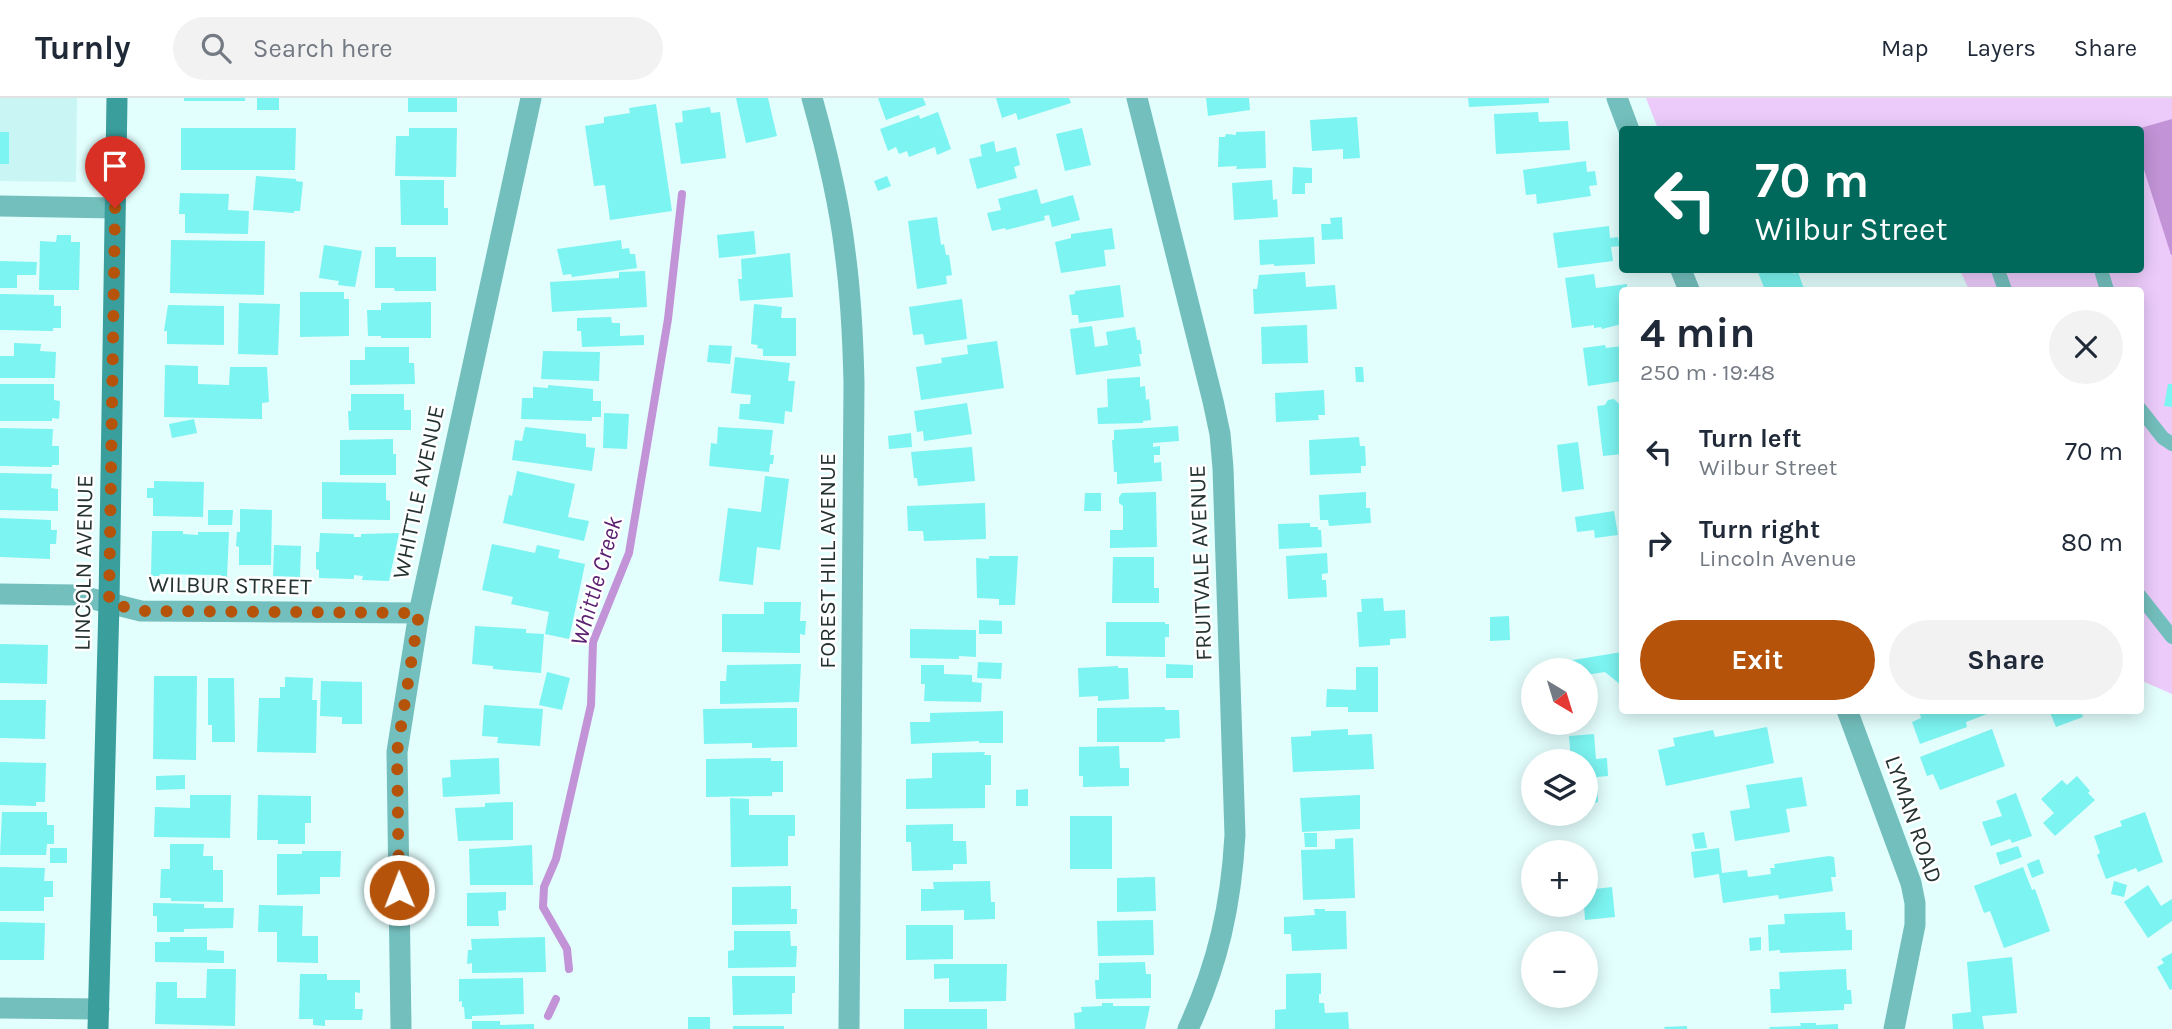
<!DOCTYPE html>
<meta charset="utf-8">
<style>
:root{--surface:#fff;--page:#f2f2f3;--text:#1f2937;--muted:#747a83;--line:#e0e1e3;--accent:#b45309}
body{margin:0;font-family:Karla,sans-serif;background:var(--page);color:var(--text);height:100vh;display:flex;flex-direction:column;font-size:26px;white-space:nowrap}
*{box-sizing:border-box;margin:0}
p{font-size:23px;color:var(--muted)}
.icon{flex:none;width:38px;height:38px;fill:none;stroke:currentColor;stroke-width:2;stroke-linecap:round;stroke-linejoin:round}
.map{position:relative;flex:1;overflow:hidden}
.drawer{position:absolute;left:1619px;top:189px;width:525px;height:427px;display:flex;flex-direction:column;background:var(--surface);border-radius:7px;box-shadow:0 4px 18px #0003}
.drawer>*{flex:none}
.top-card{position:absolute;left:1619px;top:28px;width:525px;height:147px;border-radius:7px;box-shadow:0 4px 18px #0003;background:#00695c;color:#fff;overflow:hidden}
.needle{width:46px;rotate:142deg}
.buttons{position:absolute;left:1521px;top:560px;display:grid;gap:14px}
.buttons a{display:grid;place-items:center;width:77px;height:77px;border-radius:50%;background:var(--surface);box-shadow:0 4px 18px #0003;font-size:35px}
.pin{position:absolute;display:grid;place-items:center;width:60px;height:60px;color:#fff;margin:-72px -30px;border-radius:50% 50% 50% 0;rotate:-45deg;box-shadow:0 0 7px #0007}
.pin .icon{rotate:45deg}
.me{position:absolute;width:77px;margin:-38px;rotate:359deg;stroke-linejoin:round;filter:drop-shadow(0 0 5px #0008)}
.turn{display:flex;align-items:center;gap:24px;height:147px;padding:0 21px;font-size:32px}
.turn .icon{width:91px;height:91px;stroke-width:2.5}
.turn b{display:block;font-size:49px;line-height:60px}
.round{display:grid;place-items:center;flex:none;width:74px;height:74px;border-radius:37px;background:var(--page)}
.overview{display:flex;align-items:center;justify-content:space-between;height:119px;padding:0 21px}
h1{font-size:42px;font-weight:700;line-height:52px}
.primary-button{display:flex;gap:14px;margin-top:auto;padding:14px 21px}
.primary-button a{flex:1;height:80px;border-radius:42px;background:var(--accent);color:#fff;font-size:28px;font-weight:700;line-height:80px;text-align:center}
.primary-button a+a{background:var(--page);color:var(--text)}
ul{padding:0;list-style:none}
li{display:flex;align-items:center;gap:21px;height:91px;padding:0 21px}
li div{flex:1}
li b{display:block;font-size:26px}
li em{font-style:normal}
header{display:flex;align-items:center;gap:42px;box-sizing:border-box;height:98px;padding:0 35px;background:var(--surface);border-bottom:2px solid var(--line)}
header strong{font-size:33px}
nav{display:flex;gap:38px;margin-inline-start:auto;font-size:24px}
.search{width:490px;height:63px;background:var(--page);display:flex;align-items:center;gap:18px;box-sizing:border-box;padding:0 24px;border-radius:38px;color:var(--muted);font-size:26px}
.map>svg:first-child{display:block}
.built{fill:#c9f6f4}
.green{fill:#eccbfb}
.water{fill:#c293d7}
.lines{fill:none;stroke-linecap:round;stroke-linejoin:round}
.stream{stroke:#c293d7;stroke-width:8}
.building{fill:#7cf4f1}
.service{stroke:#73bfbd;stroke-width:14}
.minor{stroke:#73bfbd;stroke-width:21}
.tertiary{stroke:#73bfbd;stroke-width:21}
.secondary{stroke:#399e9c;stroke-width:21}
.route{stroke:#b45309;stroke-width:12;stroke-dasharray:0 21.6}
.labels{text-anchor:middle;stroke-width:5;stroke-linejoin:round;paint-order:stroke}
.street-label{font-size:23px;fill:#253332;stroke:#fff}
.water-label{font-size:24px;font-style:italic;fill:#5c2272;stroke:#fff}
</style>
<header>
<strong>Turnly</strong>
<div class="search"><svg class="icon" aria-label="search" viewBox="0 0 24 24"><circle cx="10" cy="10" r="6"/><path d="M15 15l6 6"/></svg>Search here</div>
<nav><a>Map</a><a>Layers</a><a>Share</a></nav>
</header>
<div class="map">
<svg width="2172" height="931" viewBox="0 0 2172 931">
<rect width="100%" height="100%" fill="#e2fefd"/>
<!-- built -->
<path class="built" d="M0 0H77L76 84 0 83Z"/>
<!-- green -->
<path class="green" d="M1646 0H2172V596L2140 582V192H1969L1960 172H2140V32L1658 31Z"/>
<!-- water -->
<path class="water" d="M2172 21V157H2171L2140 59V32L2137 31Z"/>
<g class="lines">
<!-- stream -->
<path class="stream" d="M569 871 567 851 543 809 544 789 556 761 591 607 593 544 629 455 668 221 682 96
M548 918 556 901"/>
</g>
<!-- building -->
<path class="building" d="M184 0H245V3H184Z
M257 0H279V12H257Z
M408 0H457V14H408Z
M736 0H768L777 38 746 45Z
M878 0H923L926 7 886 22Z
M996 0H1069L1071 5 1018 22 1016 15 1002 20Z
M1206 0H1249L1250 12 1208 18Z
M1468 0H1549V5L1469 9Z
M656 6 672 113 610 122 605 87 594 88 585 28 604 25V19L630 15 629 10Z
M710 9 711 15 720 14 726 60 681 66 675 25 683 24 682 13Z
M938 14 951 51 937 57 935 49 909 59 907 53 899 56 896 49 888 53 880 31 919 17 920 21Z
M1538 14 1539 24 1568 23 1570 52 1496 56 1494 16Z
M1357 19 1360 60 1343 61V51L1312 53 1310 22Z
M181 30H296L295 72H181Z
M409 30H457L456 79 395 78 396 38H409Z
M1082 30 1091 67 1065 73 1056 36Z
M1265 33 1266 70 1236 71 1237 68 1218 69 1219 39H1225L1226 36 1236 37V34Z
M0 34H9V66H0Z
M994 43 996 54 1016 49 1020 67 1014 69 1017 80 977 91 969 61 982 58 980 47Z
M1586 63 1587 74 1595 73 1597 87 1589 88 1591 98 1537 106 1536 96 1526 97 1523 72Z
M1293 69 1312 70V85H1305V96H1292Z
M256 78 296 81V83L303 84 300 113H294V115L253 112Z
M887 78 891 88 878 93 874 83Z
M400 82H444V110H448V127H401Z
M1272 82 1273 102 1277 101 1278 119 1234 122 1232 85Z
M1037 91 1041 106 1073 97 1080 122 1052 129 1049 117 1044 118 1045 122 1006 132 1005 130 992 133 987 115 1001 112 998 101Z
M180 95 229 96 228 112 249 113 248 136 185 135V116H179Z
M937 119 941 147 944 146 946 157H949L952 177 946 178 947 186 917 191 908 123Z
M1342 119 1343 141 1322 142 1321 126H1331L1330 120Z
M1609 128 1610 140 1618 139 1620 148 1611 149 1613 163 1558 170 1553 135Z
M1112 130 1115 151 1104 152 1106 168 1061 175 1055 144 1071 140V136Z
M754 133 756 156 719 160 717 137Z
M57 137H71V144H80L79 192H39L40 143 56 144Z
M1314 139 1315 166 1274 168V166L1260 167 1259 142Z
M171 142 265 143 264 197 170 195Z
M621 142 622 151 629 150 630 156H635L637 170 572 179 571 176 563 177 557 151Z
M324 147 362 153 355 189 338 187 339 183 319 180Z
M375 149H396V159H436V193H395L394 190H375Z
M790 155 793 199 740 203 738 181H742L741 161Z
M0 163 37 164 36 177H17V190H0Z
M1757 172H1792L1794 176 1798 174 1804 191 1765 192Z
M645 173 647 209 552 214 550 184 619 180V174Z
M1305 174 1306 189 1335 187 1337 211 1254 216 1253 191H1257L1259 177Z
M1594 176 1596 190 1627 186V192H1622V226L1602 231 1601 229 1594 230V227L1572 230 1565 180Z
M1120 187 1124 219 1079 225 1078 217H1072L1069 197 1075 196V193Z
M300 194H344V201H349V238L300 239Z
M0 196 54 197V208H61V230H53V233L0 232Z
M962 201 967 241 925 247 923 236 913 237 909 209Z
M431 204V240H381V238H368L367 212H381V205Z
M239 205 280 206 278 257 238 256Z
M754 206 782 209 781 220H796V258H763V251L757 250 758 247 751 246Z
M168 207 224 208V247L167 246V233H164Z
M611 219 612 225H620V238L644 237V247L582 249 581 233H577V220Z
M1307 227 1308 265 1262 266 1261 229Z
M1092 228 1095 249 1108 247 1106 234 1135 229 1137 242H1140L1142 256H1139L1141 268 1076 277 1070 231Z
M997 243 1004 290 921 302 916 269 942 265 941 260 968 256 967 247Z
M14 245 41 246 40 253 56 254 55 280H0V258H14Z
M709 247 732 248 730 266 707 264Z
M1605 247 1606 250 1622 248V283L1588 288 1583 250Z
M365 249H409V265H414L415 286 350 287V262H365Z
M543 253 600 254 599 283 541 281Z
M735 259 790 265 788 283H795L792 314 785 313 784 326 739 321 740 306H750L751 297 731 295Z
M165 267 198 268V286L229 287 230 269H267L269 304 262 305V321L164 319Z
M1355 269H1363L1364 284H1356Z
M1140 279V289L1145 288 1146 302 1149 301 1151 322 1143 323V325L1098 326 1097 310 1108 309 1107 281Z
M0 286H54V302L60 303 59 321 52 320V323H0Z
M2168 286H2172V309L2164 308Z
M548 287 593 291V303H601V319H592V323L521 321 522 300H533V289L548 290Z
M1324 292 1325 317H1318L1319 322 1276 324 1275 295Z
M351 296H404V312H411V332H349L348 313H351Z
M1614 301 1618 305H1622V356L1603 358 1597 308 1605 307 1608 302Z
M967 305 972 336 924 343 923 333 917 334 914 313Z
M604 315 629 316 627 351 603 350Z
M194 321 197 335 172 340 169 326Z
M1178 328 1179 343 1153 345V349L1160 348V357H1154V365L1161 364 1162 383 1117 386V374H1114L1112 342H1114V332Z
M525 329 586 336V349L595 350 592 373 512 362 515 342 522 343Z
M718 329 773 332 770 357H774L773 366H770L769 374 709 368 711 345 717 346Z
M0 330 53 331 52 348H59V367H52V369L0 368Z
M911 335 912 349 889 351 888 338Z
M1359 339 1360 348H1365L1366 368H1361V375L1310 377 1309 342Z
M393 341V356H396V377H340V342Z
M1578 344 1584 391 1562 394 1557 347Z
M972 349 975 383 918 388 917 380H914L911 354Z
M517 373 575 386 568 419 589 423 584 443 503 425 509 397 512 398Z
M0 375 52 376 51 390 58 391V413L0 412Z
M765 378 789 381 780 452 757 449 753 487 719 483 728 410 761 414Z
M154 383 204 384 203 419 153 418V400H147V390H154Z
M322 384 386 385V402L390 403V422L322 421Z
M1156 394 1157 449 1110 450V432H1123V408L1119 405V399L1122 395Z
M1366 394V410H1370L1371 425 1329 428 1328 422H1320L1319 397Z
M1085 395H1101V413H1084Z
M985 405 986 441 924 443 923 433H908L907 408Z
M240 411 272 412 271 467H239V449L236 448 237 434H240Z
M208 412H233L232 427H208Z
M1614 413 1618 437 1595 440 1594 432 1577 434 1575 419Z
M0 420 51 422V432H57L56 446H50V461L0 459Z
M1310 425V429H1318V432H1321L1322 449 1279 451 1278 426Z
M152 433H183V436L198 437V434H229L227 479 221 478V477L160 476 159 478H151Z
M320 435 354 436V439H361V436L399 435 389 483 362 482 363 478 354 477V481L319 480V472L316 471V454H319Z
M492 446 535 455 537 447 560 452 558 460 585 466 569 541 545 536 549 514 511 506 513 499 482 492Z
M274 447 301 448 300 479 273 478Z
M1327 455 1328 475 1322 476V482H1326L1327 499 1288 501 1286 458Z
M989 458H1018L1015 507H999V501L977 500 976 460 989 461Z
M1113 459H1154V490H1159V505H1112Z
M1383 500 1384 513 1405 512 1406 540 1390 541V547L1359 549 1357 514H1362L1361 501Z
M764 504H801L800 523H806L805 537 800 536V555L722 554V516H764Z
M1509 518 1510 542 1490 543V519Z
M979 522 1002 523V536H979Z
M1106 524H1165V526H1169V539H1165V559L1106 558Z
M475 528 526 531V535L544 536 541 575 493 571V568L472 566Z
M910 531 976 532V559L959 558V561L910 560Z
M0 546 48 547 47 586 0 585Z
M1622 554V588L1605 574 1586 577V572H1568L1567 563Z
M978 564 1002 565 1001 581 977 580Z
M801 566 799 604 720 606V583H726L727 567Z
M1166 566 1193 567V580H1166Z
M921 567H944V576L972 577V584L982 585 981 604 924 603 925 586H921Z
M1118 568V570H1128L1129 601 1098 603V598L1079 599 1078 570Z
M1356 569H1378V614H1348V609H1326L1327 591 1356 592Z
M547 574 570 580 562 612 539 607Z
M154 578H197L196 662 153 661Z
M285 579 313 580 312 602H317L316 655 257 654 259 600H280V589H285Z
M208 580H234L235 644H212V627H208Z
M321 583 362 584V626H342V619L320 618Z
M0 602H46L45 641 0 640Z
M484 607 543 611 540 648 497 645 498 639 482 638Z
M1165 609V612H1179L1180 640 1165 641V644H1097V610Z
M797 610V649L752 650V645L704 646 703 611Z
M1919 612H1995V613L1966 624 1967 629 1920 646 1912 624 1921 620Z
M2049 612H2080L2083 619 2056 629Z
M1003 613V645H979V643L911 646 910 624H930V615Z
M1767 629 1774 665 1666 688 1658 652 1675 648 1673 640 1713 632 1715 639Z
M1348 631V637L1372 636 1374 671 1293 674 1291 639 1311 638V633Z
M1992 631 2005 668 1940 692 1933 676 1927 678 1920 659Z
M1594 636 1596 661 1607 660 1608 678 1597 679 1598 704 1586 707V663H1571L1569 638Z
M1119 648 1120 670H1129V688L1083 689V678H1079V649Z
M985 654 984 657H991V687H985V710L906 711V681L932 680V655Z
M499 660 500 696 443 699 442 680 451 679 450 662Z
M771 660V663H783V694H772V698L706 699V661Z
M0 664 46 665 45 704H36V708L0 707Z
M185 677V691L156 692V678Z
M2077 678 2090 693 2088 695 2095 702 2055 738 2043 725 2054 715 2041 701 2062 682 2067 687Z
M1802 679 1807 708 1786 711 1790 734 1735 743 1730 713 1750 710 1746 687Z
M1028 691V708H1016V692Z
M2016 695 2032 738 2012 745 2010 741 1991 748 1982 724 2002 718 1996 703Z
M190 697H231L230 740 154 739 155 709 190 710Z
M258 697 311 698V725H305V746H278V742H257Z
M1360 697V731L1302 734 1300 700Z
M730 700 749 701V717H795V738H788V768L731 769Z
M513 704V742L458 743 455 710 485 709V705Z
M2 714H47V727H54V746H47L46 757H0Z
M2145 714 2163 764 2138 774 2136 770 2106 781 2097 757 2100 755 2094 738 2122 728 2120 723Z
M1070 718H1112V771H1070Z
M953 726V743H966L967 766H953V772L912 773 911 744H906V727Z
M1704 734 1707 750 1695 751 1692 736Z
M1304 735H1317V749H1305Z
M1353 740 1355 800 1303 802 1301 752 1335 751V741Z
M170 746H204L203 758H213V772H223V804L171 803V800H160L161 771H170Z
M532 747 533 787H470L469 751Z
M2018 748 2022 759 2000 767 1996 755Z
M50 750H67V765H50Z
M1719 750 1722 775 1747 772 1748 779 1771 776 1770 770H1775L1774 766 1829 758 1834 759 1836 779H1831L1833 793 1779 801 1778 797 1723 805 1719 776 1694 780 1691 754Z
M302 753H341L340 779H320V796L277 797V756H302Z
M2039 761 2044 775 2032 780 2027 766Z
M0 769 45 770 44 783H53V799H44V813H0Z
M2023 769 2032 792 2035 791 2050 833 2004 850 1990 813 1984 815 1974 788Z
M1155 779 1156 813 1117 814V780Z
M990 783 991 804H995V821L964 822V812L921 813V791H934L933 784Z
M2114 783 2127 787 2124 799 2111 796Z
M2148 787 2161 808 2172 801V823L2148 840 2124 804Z
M791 788V811H797V826L732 827V789Z
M1612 789 1615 819 1585 822 1584 807H1586V792Z
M506 794V812L498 813 499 828H467V795Z
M153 805 204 806V810H234L233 830 184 831V834H157V818H153Z
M259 807 303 808 302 838H318V865L277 864V834H258Z
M1314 811H1325V813H1346L1347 851 1292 853 1291 836H1284V819L1315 817Z
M1845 814 1846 832H1852V852L1780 855V852L1769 853 1768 827 1785 826 1784 816Z
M1153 822 1154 857 1098 858 1097 823Z
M0 824 45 825 44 862H0Z
M906 827H953V861L906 862Z
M734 833H790L791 848H797L796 869 728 870V853L734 852Z
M170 839H207V852L224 853V865L155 864V844H170Z
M545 839 546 874 472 875V865L467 866 468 852H472L471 841Z
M1761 839V852L1750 853 1749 840Z
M2172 855V891L2170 892 2157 869 2164 865 2161 861Z
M2012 859 2017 915 1982 918 1984 931H1953L1952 916 1971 914 1967 864Z
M1145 864 1146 876H1151V900L1096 901 1095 882H1099V865Z
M934 866H1007L1006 903 949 904V880L934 881Z
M207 871H236L235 928 155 926 156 884H177V900H206Z
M1846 871 1847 892H1851L1852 906H1844V912L1771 915 1770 891H1780L1779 874Z
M1321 875V896H1319V905H1324L1325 915 1348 914 1349 931H1275V912L1286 911V876Z
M300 876H327V882H360V895L355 894V911H363L362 922H325V928L313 927V921H299Z
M732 878H795V895H792V916L733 917Z
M523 880 524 916 472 918V921H465L464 909H462V903L459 904V881Z
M1102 905H1113V908H1150L1145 931H1075L1074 915 1082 914 1081 909 1102 908Z
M904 911H987V931H904Z
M688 919H710V931H688Z
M472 923H500V927L534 926V931H472Z
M1800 925H1816V927L1838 926V931H1770L1769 929 1801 928Z
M733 928H784V931H733Z
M1687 928V931H1665L1664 929Z"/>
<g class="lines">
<!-- service -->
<path class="service" d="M1998 172 2005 192
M2101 172 2107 192
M2140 311 2163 340 2172 346
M2140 498 2172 539"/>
<!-- minor -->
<path class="minor" d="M812 0C826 50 839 102 845 154 851 198 853 241 854 285L849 931
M1137 0 1213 303 1220 336 1223 370 1235 737C1231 808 1218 866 1188 931
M0 108 115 110
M0 496 77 497 141 513 419 515
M0 910 99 911
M401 931 397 654 419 515 531 0"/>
<!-- tertiary -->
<path class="tertiary" d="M1617 0 1629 32
M1681 172 1689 192
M1847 612 1911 785 1915 805V827L1894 931"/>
<!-- secondary -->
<path class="secondary" d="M98 931 109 505 117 0"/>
</g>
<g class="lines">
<!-- route -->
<path class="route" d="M115 110 109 505 141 513 419 515 397 654 399 792"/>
</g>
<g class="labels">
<!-- street labels -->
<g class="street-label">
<text transform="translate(418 394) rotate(-78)" y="8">WHITTLE AVENUE</text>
<text transform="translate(827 463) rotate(-90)" y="8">FOREST HILL AVENUE</text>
<text transform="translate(83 465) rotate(-89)" y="8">LINCOLN AVENUE</text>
<text transform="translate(1200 465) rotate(-92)" y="8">FRUITVALE AVENUE</text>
<text transform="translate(230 487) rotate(1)" y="8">WILBUR STREET</text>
<text transform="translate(1914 721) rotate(71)" y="8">LYMAN ROAD</text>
</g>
<!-- water labels -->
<g class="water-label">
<text transform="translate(596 483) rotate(-74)" y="8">Whittle Creek</text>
</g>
</g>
</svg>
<div class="buttons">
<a><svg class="needle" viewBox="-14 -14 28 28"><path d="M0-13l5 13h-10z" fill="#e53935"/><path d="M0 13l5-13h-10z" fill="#747a83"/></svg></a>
<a><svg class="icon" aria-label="layers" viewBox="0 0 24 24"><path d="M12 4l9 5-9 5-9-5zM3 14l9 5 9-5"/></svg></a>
<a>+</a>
<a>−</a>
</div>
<div class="pin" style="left:115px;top:110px;background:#d93025"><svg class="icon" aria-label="arrive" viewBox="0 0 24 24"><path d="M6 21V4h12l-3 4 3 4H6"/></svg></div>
<svg class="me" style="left:399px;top:792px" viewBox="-20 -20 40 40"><circle r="17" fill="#b45309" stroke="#fff" stroke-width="3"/><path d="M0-11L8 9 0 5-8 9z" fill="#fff"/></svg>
<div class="top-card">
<div class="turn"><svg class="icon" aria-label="left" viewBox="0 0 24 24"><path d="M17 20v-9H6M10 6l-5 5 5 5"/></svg><div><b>70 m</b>Wilbur Street</div></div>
</div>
<section class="drawer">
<div class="overview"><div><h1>4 min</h1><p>250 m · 19:48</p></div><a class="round"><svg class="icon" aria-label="close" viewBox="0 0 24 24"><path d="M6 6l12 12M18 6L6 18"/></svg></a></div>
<ul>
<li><svg class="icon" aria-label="left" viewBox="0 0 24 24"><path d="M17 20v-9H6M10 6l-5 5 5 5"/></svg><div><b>Turn left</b><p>Wilbur Street</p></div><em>70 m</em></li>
<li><svg class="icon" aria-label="right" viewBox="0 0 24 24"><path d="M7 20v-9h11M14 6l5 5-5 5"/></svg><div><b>Turn right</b><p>Lincoln Avenue</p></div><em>80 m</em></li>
</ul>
<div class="primary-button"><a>Exit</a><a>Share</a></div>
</section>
</div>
